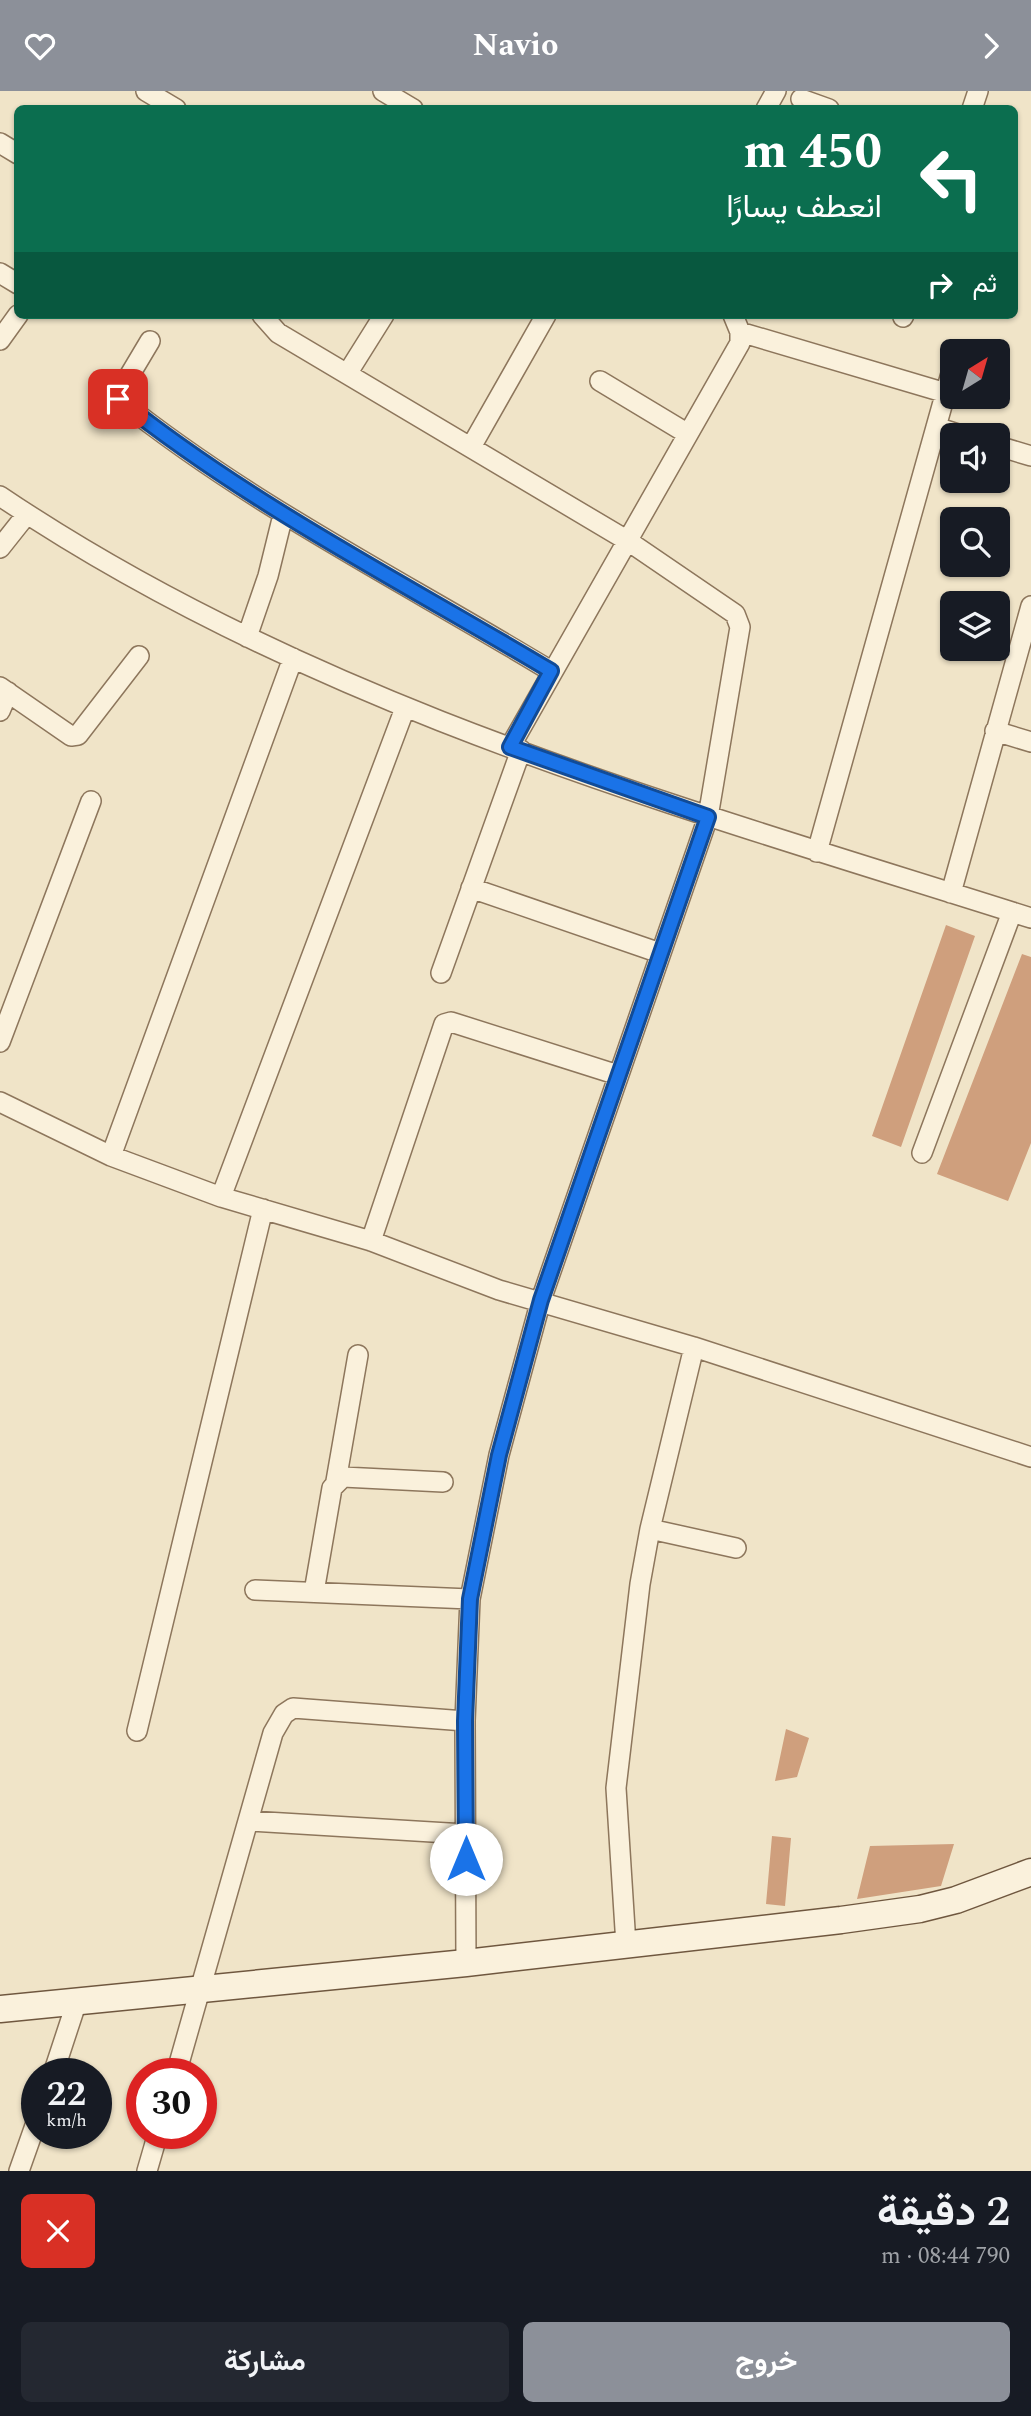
<!DOCTYPE html>
<html lang="ar">
<meta charset="utf-8">
<style>
:root{--surface:#171b24;--page:#242831;--text:#f1f3f6;--muted:#9ea1a6;--accent:#8c9099}
body{margin:0;font-family:Spectral,Vazirmatn,serif;background:var(--page);color:var(--text);direction:rtl;height:100vh;display:flex;flex-direction:column;font-size:26px;white-space:nowrap}
*{box-sizing:border-box;margin:0}
p{font-size:23px;color:var(--muted)}
.icon{flex:none;width:38px;height:38px;fill:none;stroke:currentColor;stroke-width:2;stroke-linecap:round;stroke-linejoin:round}
.map{position:relative;height:2080px;overflow:hidden;direction:ltr}
.sheet{display:flex;flex-direction:column;background:var(--surface);flex:1}
.sheet>*{flex:none}
.guide{position:absolute;left:14px;top:14px;width:1004px;height:214px;border-radius:10px;box-shadow:0 2px 5px #0004;direction:rtl;background:#0b6e4f;color:#fff;overflow:hidden}
.needle{width:46px;rotate:37deg}
.buttons{position:absolute;left:940px;top:248px;display:grid;gap:14px}
.buttons a{display:grid;place-items:center;width:70px;height:70px;border-radius:10px;background:var(--surface);box-shadow:0 2px 5px #0004;font-size:35px}
.speed{position:absolute;left:21px;top:1967px;display:flex;gap:14px;font-size:35px;font-weight:700;text-align:center}
.speed>*{display:grid;place-content:center;width:91px;height:91px;border-radius:50%;background:var(--surface);box-shadow:0 2px 5px #0004;line-height:1}
.speed small{font-size:18px;font-weight:400}
.speed .limit{border:10px solid #d22;background:#fff;color:#111}
.pin{position:absolute;display:grid;place-items:center;width:60px;height:60px;color:#fff;margin:-30px;border-radius:14px;box-shadow:0 4px 10px #0006}
.me{position:absolute;width:77px;margin:-38px;rotate:0deg;stroke-linejoin:round;filter:drop-shadow(0 0 5px #0008)}
.turn{display:flex;align-items:center;gap:24px;height:147px;padding:0 21px;font-size:32px}
.turn .icon{width:91px;height:91px;stroke-width:2.5}
.turn b{display:block;font-size:49px;line-height:60px}
.then{display:flex;align-items:center;height:66px;padding:0 21px;background:#0003;gap:14px;font-size:26px}
.round{display:grid;place-items:center;flex:none;width:74px;height:74px;border-radius:10px;background:var(--page)}
.head{display:flex;align-items:center;justify-content:space-between;height:119px;padding:0 21px}
h1{font-size:42px;font-weight:700;line-height:52px}
.action{display:flex;gap:14px;margin-top:auto;padding:14px 21px}
.action a{flex:1;height:80px;border-radius:10px;background:var(--accent);color:#fff;font-size:28px;font-weight:700;line-height:80px;text-align:center}
.action a+a{background:var(--page);color:var(--text)}
header{display:flex;justify-content:space-between;align-items:center;height:91px;padding:0 21px;background:var(--accent);color:#fff;font-size:32px;font-weight:700}
.map>svg:first-child{display:block}
.building{fill:#cf9f7d}
.lines{fill:none;stroke-linecap:round;stroke-linejoin:round}
.street-casing{stroke:#8d765c;stroke-width:22}
.secondary-casing{stroke:#6f573f;stroke-width:29}
.street{stroke:#faf1dc;stroke-width:19}
.secondary{stroke:#faf1dc;stroke-width:26}
.route-casing{stroke:#114b97;stroke-width:18}
.route{stroke:#1a73e8;stroke-width:12}
</style>
<header><svg class="icon" aria-label="forward" viewBox="0 0 24 24"><path d="M9 5l7 7-7 7"/></svg>Navio<svg class="icon" aria-label="heart" viewBox="0 0 24 24"><path d="M12 20l-8-8c-3-5 5-10 8-4 3-6 11-1 8 4z"/></svg></header>
<div class="map">
<svg width="1031" height="2080" viewBox="0 0 1031 2080">
<rect width="100%" height="100%" fill="#f0e4c8"/>
<!-- building -->
<path class="building" d="M946 834 975 845 901 1056 872 1045Z
M1022 863 1031 866V1052L1008 1110 937 1083Z
M786 1638 809 1647 797 1686 775 1690Z
M772 1745 791 1747 785 1815 766 1813Z
M954 1753 941 1795 857 1808 870 1755Z"/>
<g class="lines">
<defs>
<path id="street" d="M146 0 176 18
M383 0 413 18
M801 8 829 18
M766 18 776 0
M972 18 978 0
M0 52 18 63
M0 182 18 193
M262 224 278 242 628 450 735 523 740 536 708 726 541 1209 499 1364 470 1508 465 1630 466 1872
M903 226 904 224
M740 241 946 302
M0 249 18 224
M150 250 119 302 118 308C252 415 406 492 551 580
M347 283 384 224
M600 290 688 343
M936 336 964 345
M998 355 1031 365
M471 356 546 224
M0 405C311 615 678 715 1031 827
M0 457 27 423
M247 546 268 485 283 424
M0 596 71 645 78 644 139 565
M0 620 8 601
M995 640 1031 651
M510 656 740 252V241L733 224
M817 761 952 279
M471 797 660 862
M951 802 1031 515
M441 882 521 659
M0 951 91 710
M0 1011 111 1065 221 1106 371 1150 499 1199 694 1256 1031 1366
M922 1062 1012 821
M111 1065 293 567
M221 1106 405 617
M371 1150 444 933 451 931 618 984
M336 1390 358 1264
M650 1438 736 1457
M255 1499 470 1508
M314 1501 332 1397 343 1386 443 1391
M137 1640 263 1118
M249 1730 465 1743
M626 1854 616 1697 640 1493 650 1438 694 1256
M53 1983 77 1910
M176 1983 273 1642 284 1623 293 1617 465 1630
M19 2080 37 2029
M147 2080 158 2042"/>
<path id="secondary" d="M0 1918 466 1872 841 1829 920 1818 956 1809 1031 1781"/>
</defs>
<!-- street casing -->
<use href="#street" class="street-casing"/>
<!-- secondary casing -->
<use href="#secondary" class="secondary-casing"/>
<!-- street -->
<use href="#street" class="street"/>
<!-- secondary -->
<use href="#secondary" class="secondary"/>
</g>
<g class="lines">
<defs>
<path id="route" d="M118 308C252 415 406 493 551 580L510 656 708 726 541 1209 499 1364 470 1508 465 1630 466 1768"/>
</defs>
<!-- route casing -->
<use href="#route" class="route-casing"/>
<!-- route -->
<use href="#route" class="route"/>
</g>
</svg>
<div class="buttons">
<a><svg class="needle" viewBox="-14 -14 28 28"><path d="M0-13l5 13h-10z" fill="#e53935"/><path d="M0 13l5-13h-10z" fill="#9ea1a6"/></svg></a>
<a><svg class="icon" aria-label="sound" viewBox="0 0 24 24"><path d="M4 9h4l5-4v14l-5-4H4zM17 9q2 3 0 6"/></svg></a>
<a><svg class="icon" aria-label="search" viewBox="0 0 24 24"><circle cx="10" cy="10" r="6"/><path d="M15 15l6 6"/></svg></a>
<a><svg class="icon" aria-label="layers" viewBox="0 0 24 24"><path d="M12 4l9 5-9 5-9-5zM3 14l9 5 9-5"/></svg></a>
</div>
<div class="speed"><div>22<small>km/h</small></div><div class="limit">30</div></div>
<div class="pin" style="left:118px;top:308px;background:#d93025"><svg class="icon" aria-label="arrive" viewBox="0 0 24 24"><path d="M6 21V4h12l-3 4 3 4H6"/></svg></div>
<svg class="me" style="left:466px;top:1768px" viewBox="-20 -20 40 40"><circle r="19" fill="#fff"/><path d="M0-13L10 11 0 6-10 11z" fill="#1a73e8"/></svg>
<div class="guide">
<div class="turn"><svg class="icon" aria-label="left" viewBox="0 0 24 24"><path d="M17 20v-9H6M10 6l-5 5 5 5"/></svg><div><b>450 m</b>انعطف يسارًا</div></div>
<div class="then">ثم<svg class="icon" aria-label="right" viewBox="0 0 24 24"><path d="M7 20v-9h11M14 6l5 5-5 5"/></svg></div>
</div>
</div>
<section class="sheet">
<div class="head"><div><h1>2 دقيقة</h1><p>790 m · 08:44</p></div><a class="round" style="background:#d93025;color:#fff"><svg class="icon" aria-label="close" viewBox="0 0 24 24"><path d="M6 6l12 12M18 6L6 18"/></svg></a></div>
<div class="action"><a>خروج</a><a>مشاركة</a></div>
</section>
